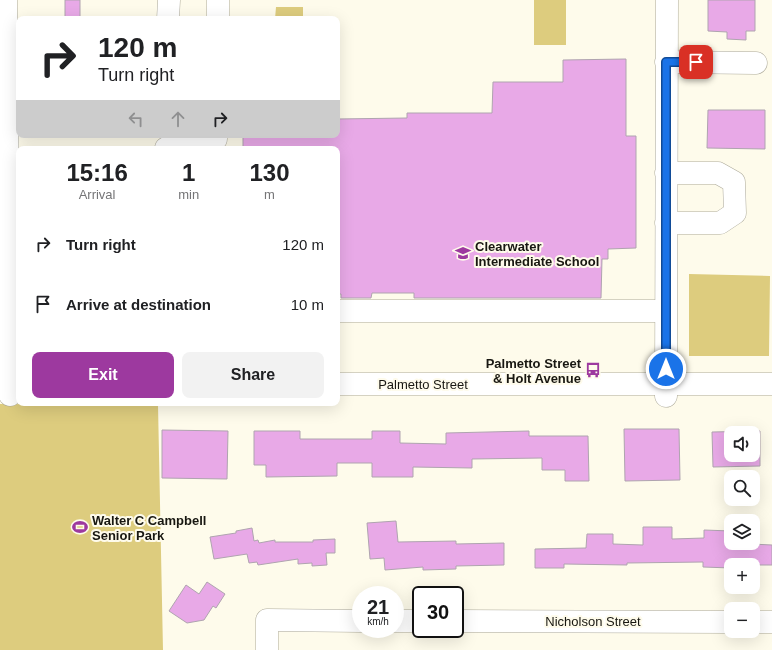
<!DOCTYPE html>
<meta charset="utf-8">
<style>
:root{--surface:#fff;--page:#f2f2f2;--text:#202124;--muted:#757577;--accent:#9d399f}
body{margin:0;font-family:Helvetica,sans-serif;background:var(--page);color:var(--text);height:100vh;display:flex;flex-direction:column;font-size:15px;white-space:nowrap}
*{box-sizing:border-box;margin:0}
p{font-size:13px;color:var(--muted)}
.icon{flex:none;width:22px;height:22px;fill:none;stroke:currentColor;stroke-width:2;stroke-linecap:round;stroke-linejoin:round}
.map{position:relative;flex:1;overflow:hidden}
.side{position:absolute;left:16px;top:146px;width:324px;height:260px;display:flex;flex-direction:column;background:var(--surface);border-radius:8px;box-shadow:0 4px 16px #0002}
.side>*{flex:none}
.guide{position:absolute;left:16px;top:16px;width:324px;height:122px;border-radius:8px;box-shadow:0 4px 16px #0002;background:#fff;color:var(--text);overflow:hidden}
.buttons{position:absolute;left:724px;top:426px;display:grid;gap:8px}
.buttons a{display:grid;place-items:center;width:36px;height:36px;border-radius:8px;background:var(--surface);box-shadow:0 4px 16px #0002;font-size:20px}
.speed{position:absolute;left:352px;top:586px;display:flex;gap:8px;font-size:20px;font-weight:700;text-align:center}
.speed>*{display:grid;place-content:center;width:52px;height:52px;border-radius:50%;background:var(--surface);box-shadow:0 4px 16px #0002;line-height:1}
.speed small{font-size:10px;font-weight:400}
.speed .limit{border:2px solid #111;border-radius:6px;background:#fff;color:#111}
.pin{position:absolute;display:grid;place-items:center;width:34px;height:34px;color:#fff;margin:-17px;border-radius:8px;box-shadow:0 2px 6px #0006}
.me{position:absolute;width:44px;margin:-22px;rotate:0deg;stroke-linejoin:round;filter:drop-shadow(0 0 3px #0008)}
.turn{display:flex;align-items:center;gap:14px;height:84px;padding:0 16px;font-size:18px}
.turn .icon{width:52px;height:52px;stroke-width:2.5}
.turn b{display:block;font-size:28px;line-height:34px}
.lanes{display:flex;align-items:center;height:38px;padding:0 16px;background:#0003;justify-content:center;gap:20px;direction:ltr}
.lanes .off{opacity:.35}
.eta{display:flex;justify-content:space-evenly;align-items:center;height:68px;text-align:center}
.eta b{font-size:24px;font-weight:700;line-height:28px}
.primary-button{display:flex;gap:8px;margin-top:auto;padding:8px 16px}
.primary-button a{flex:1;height:46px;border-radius:8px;background:var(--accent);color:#fff;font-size:16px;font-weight:700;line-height:46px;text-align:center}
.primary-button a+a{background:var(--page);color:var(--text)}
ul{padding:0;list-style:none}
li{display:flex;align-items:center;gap:12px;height:60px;padding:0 16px}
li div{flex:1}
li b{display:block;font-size:15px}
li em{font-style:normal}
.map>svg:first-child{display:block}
.green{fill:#ddcc7e}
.building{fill:#e8a9e7;stroke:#afa4af;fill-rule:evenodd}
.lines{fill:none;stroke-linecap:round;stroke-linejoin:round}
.minor-casing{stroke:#aca99a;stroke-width:23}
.minor{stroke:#fff;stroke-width:22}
.route-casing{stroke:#114b97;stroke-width:10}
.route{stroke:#1a73e8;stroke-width:7}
.labels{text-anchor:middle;stroke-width:4;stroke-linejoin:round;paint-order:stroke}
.poi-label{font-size:13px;font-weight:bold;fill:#181711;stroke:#fefbeb;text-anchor:start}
.street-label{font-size:13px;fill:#181711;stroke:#fefbeb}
</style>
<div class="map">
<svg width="772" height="650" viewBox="0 0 772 650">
<rect width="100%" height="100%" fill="#fefbeb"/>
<!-- green -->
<path class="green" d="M534 0H566V45H534Z
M276 7H303V19H275Z
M689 274 770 276 769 356H689Z
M0 404 158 405 163 650H0Z"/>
<!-- building -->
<path class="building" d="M65 0H80V19H65Z
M708 0H755V31H746V40L727 39V32L708 31Z
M626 59V136H636V248L608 249V259H602L601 298H414V293H372L371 298H341V294H337V149H243V135H337V119L407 118V113H492L493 82H563V60Z
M708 110H765V149L707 148Z
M624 429H679L680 480 625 481Z
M162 430 228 431 227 479 162 478Z
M254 431H300V439H372V431H400V443L446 444V433L529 431V436H588L589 481H565V470H542V458L472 459V468L413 467V477H372V463H337V476L266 477V465H254Z
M760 431V466L713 467 712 432ZM731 433H753V455H731Z
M396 521 398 542 456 541V544L504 543V565L456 566V569L423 570V567L385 570 384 558 370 559 367 523Z
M643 527H672V539L704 538V530L731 531V543L772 545V565H731V568L703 567V562L627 563V565L564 564V568H535V549L586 548 587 534H613V544L643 545Z
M252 528 254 541 258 540 259 543 275 540V542H313V540L335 539V553H326L327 565 312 566V563L298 564V559L258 565 257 562 249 563 247 554 214 559 210 537 236 533V531Z
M207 582 225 594 216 608 213 606 204 620 187 623 169 611 186 585 199 594Z"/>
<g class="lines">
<defs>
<path id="minor" d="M6 0 10 395
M168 19 169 0
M218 19V0
M666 62 756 63
M166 148 192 135
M198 149 216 139V135
M666 173H718L734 182 735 213 720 223H666
M337 311H666
M337 384H772
M666 396 667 0
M395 621H421
M455 621 731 622
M753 622H772
M267 650V620L361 621"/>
</defs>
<!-- minor casing -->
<use href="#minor" class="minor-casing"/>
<!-- minor -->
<use href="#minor" class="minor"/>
</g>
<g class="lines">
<defs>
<path id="route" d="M666 369V62H696"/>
</defs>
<!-- route casing -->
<use href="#route" class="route-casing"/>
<!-- route -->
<use href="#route" class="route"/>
</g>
<!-- icons -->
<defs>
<symbol id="school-bare" viewBox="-9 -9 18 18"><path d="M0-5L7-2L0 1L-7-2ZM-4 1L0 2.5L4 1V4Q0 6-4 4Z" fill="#9d399f" stroke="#fefbeb" stroke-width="2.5" paint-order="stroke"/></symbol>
<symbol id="bus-bare" viewBox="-9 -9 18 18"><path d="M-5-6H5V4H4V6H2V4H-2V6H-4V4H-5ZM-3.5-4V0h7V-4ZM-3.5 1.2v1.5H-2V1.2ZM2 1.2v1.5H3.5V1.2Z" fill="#9d399f" stroke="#fefbeb" stroke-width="2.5" paint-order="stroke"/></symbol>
<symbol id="stadium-bare" viewBox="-9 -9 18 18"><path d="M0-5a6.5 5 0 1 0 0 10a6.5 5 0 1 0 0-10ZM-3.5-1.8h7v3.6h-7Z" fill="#9d399f" stroke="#fefbeb" stroke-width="2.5" paint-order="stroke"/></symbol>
</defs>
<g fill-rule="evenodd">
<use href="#school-bare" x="452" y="242" width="22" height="22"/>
<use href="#bus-bare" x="582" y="359" width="22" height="22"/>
<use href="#stadium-bare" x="69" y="516" width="22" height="22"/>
</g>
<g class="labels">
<!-- poi labels -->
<g class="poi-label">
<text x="475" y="251">Clearwater<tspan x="475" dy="15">Intermediate School</tspan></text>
<text x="581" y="368" text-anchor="end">Palmetto Street<tspan x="581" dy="15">&amp; Holt Avenue</tspan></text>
<text x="92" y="525">Walter C Campbell<tspan x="92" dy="15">Senior Park</tspan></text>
</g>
<!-- street labels -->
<g class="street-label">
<text x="423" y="389">Palmetto Street</text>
<text x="593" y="626">Nicholson Street</text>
</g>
</g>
</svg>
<div class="buttons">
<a><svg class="icon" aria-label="sound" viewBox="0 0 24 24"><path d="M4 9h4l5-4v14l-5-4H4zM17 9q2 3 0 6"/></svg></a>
<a><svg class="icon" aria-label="search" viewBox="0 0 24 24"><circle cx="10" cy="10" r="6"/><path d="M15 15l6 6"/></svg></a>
<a><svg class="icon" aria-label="layers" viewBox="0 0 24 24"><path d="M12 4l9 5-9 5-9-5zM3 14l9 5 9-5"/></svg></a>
<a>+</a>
<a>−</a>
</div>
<div class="speed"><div>21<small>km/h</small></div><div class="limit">30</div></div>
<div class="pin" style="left:696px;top:62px;background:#d93025"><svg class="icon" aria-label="arrive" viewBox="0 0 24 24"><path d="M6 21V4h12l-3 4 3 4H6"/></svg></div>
<svg class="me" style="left:666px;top:369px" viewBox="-20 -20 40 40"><circle r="17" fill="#1a73e8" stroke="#fff" stroke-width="3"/><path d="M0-11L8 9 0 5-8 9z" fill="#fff"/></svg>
<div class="guide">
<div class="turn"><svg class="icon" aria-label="right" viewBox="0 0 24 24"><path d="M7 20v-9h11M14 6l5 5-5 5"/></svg><div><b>120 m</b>Turn right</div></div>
<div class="lanes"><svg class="icon off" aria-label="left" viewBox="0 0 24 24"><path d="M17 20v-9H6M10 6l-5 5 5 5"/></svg><svg class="icon off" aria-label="ahead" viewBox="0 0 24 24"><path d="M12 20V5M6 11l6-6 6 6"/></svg><svg class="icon" aria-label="right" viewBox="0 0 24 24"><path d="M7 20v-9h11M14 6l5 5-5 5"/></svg></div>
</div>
<section class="side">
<div class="eta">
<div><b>15:16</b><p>Arrival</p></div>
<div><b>1</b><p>min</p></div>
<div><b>130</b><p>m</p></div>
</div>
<ul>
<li><svg class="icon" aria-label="right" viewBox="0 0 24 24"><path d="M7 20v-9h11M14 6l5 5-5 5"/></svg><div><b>Turn right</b></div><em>120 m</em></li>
<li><svg class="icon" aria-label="arrive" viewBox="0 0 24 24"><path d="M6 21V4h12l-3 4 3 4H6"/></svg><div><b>Arrive at destination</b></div><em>10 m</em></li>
</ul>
<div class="primary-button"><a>Exit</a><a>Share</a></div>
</section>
</div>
